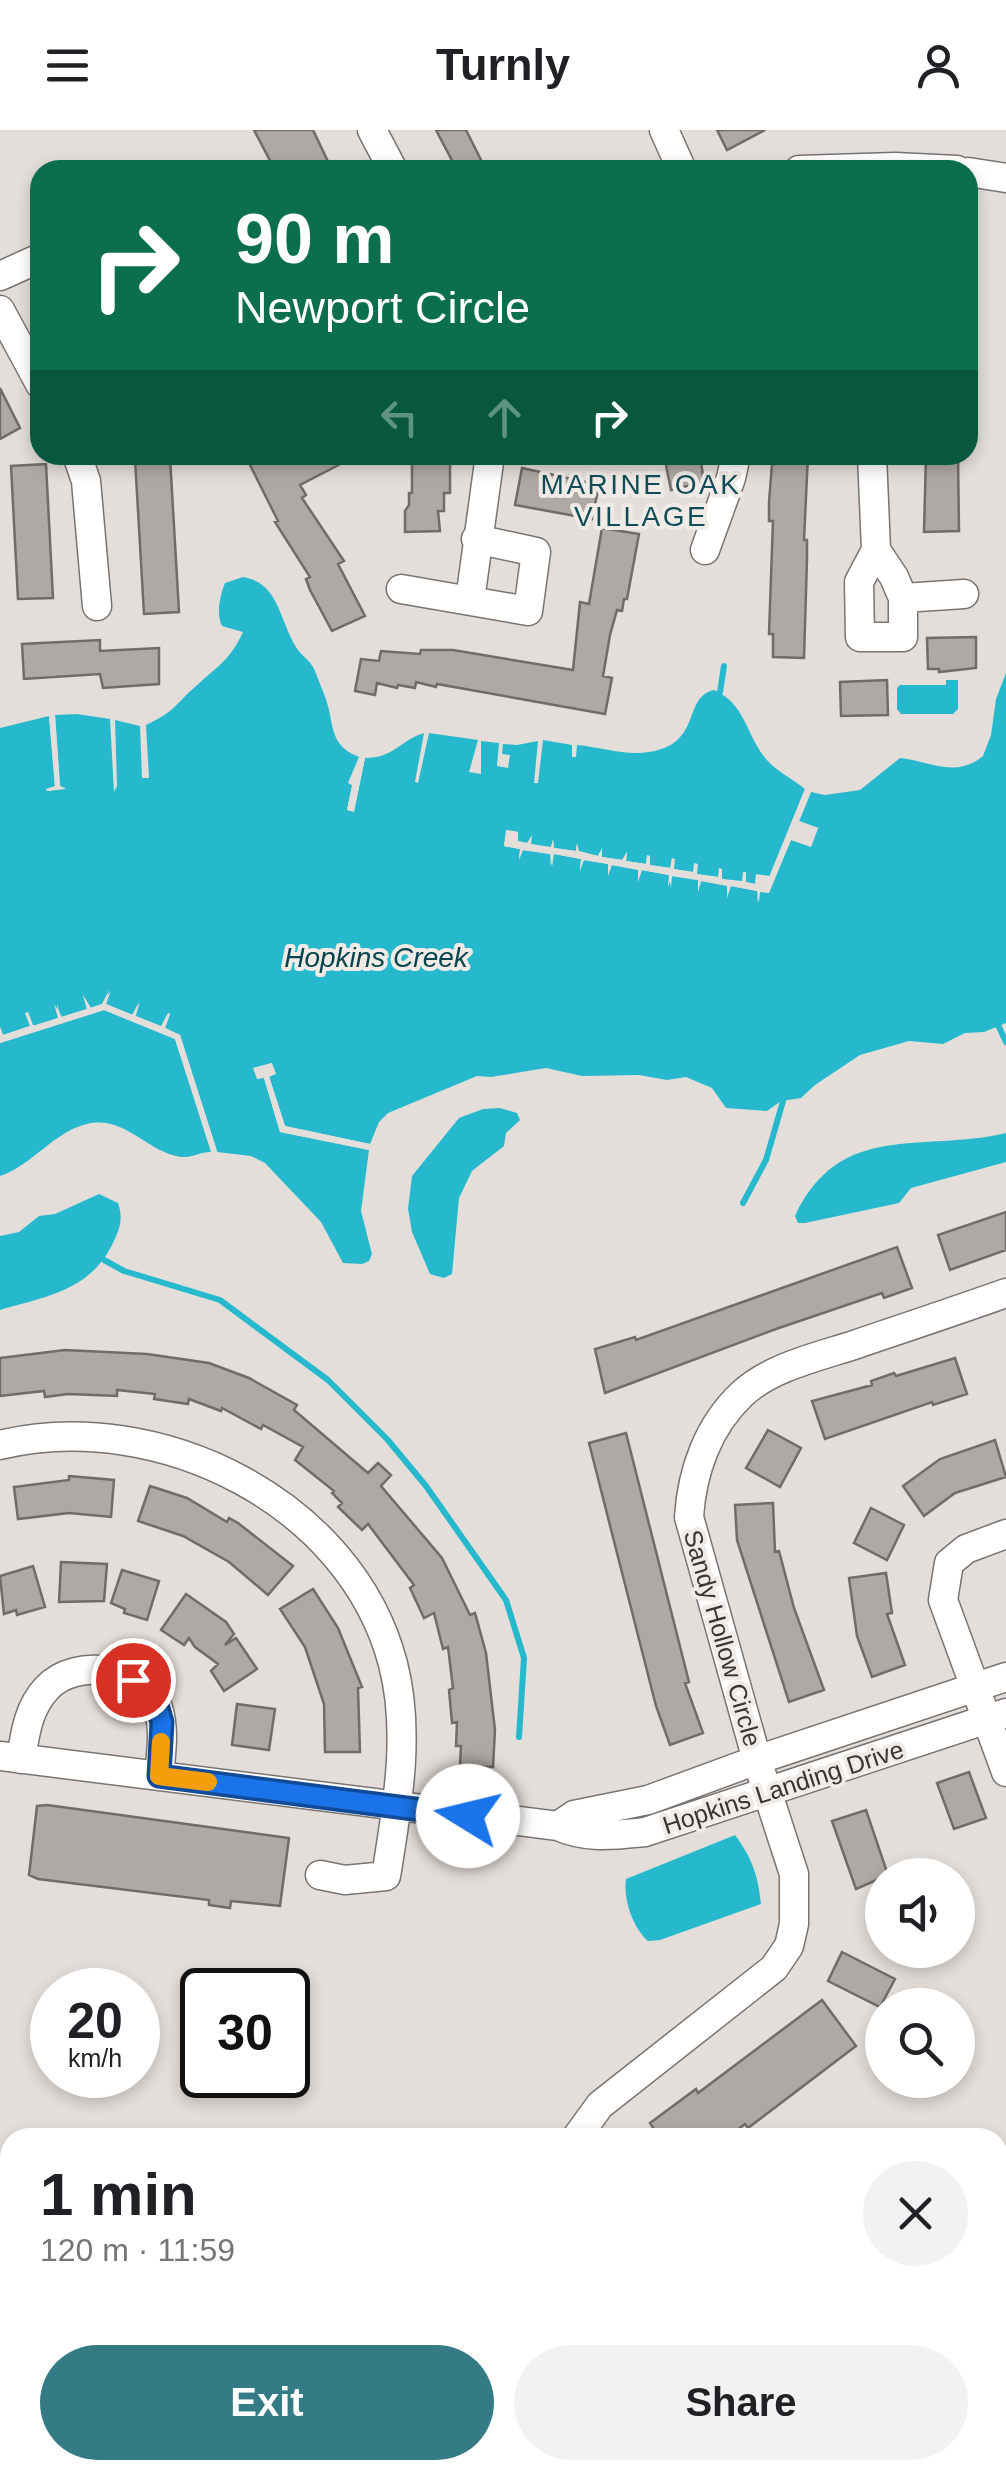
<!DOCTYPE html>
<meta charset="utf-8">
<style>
:root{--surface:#fff;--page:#f2f2f2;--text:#202124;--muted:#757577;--accent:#347b86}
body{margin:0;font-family:Arial,sans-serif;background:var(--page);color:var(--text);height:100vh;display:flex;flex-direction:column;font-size:38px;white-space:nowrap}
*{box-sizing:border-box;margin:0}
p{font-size:32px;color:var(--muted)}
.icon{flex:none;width:55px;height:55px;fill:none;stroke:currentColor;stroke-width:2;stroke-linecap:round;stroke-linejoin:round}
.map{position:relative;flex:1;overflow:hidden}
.side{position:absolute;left:0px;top:1998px;width:1008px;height:352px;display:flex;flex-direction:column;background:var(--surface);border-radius:30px 30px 0 0;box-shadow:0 5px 15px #0003}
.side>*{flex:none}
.banner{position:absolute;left:30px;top:30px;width:948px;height:305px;border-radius:30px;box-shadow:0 5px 15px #0003;background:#0b6e4f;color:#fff;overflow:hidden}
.controls{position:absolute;left:865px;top:1728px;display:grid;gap:20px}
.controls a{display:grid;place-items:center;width:110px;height:110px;border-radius:50%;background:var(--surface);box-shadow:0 5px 15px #0003;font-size:50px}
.speed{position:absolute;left:30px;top:1838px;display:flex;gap:20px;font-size:50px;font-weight:700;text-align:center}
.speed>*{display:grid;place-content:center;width:130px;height:130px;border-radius:50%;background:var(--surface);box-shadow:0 5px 15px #0003;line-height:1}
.speed small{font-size:25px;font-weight:400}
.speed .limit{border:5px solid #111;border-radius:15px;background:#fff;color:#111}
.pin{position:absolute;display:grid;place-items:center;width:85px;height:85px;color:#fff;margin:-42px;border:5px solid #fff;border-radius:50%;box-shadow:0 2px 10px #0007}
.me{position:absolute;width:110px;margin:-55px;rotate:279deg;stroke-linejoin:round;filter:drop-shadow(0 0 8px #0008)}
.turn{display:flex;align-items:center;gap:35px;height:210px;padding:0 40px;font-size:45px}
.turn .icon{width:130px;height:130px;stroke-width:2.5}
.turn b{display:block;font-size:70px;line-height:85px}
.lanes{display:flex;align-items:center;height:95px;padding:0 40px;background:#0003;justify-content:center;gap:50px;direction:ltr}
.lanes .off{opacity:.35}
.round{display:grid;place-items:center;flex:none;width:105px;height:105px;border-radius:52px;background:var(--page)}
.summary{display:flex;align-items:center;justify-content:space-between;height:170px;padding:0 40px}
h1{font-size:60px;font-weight:800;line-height:75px}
.action{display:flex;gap:20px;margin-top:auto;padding:20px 40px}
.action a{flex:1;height:115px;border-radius:60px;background:var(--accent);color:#fff;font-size:40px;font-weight:800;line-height:115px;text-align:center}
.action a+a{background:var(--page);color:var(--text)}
header{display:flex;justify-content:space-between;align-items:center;height:130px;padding:0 40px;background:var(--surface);font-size:45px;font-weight:800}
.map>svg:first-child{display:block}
.green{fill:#f3ae80}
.water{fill:#26b9cd}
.pier{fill:#e4deda}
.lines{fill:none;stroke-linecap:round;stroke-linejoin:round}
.stream{stroke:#26b9cd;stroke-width:6}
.building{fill:#aea9a5;stroke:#716c68;stroke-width:2.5}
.minor-casing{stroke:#797471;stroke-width:31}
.minor{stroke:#fff;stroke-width:28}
.route-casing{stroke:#114b97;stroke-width:25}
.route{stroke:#1a73e8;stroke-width:18}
.slow{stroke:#f59e0b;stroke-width:18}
.labels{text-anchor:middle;stroke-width:8;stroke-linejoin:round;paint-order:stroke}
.street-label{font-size:25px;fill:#383534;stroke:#f1ebe7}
.neighbourhood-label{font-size:28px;letter-spacing:2.5px;fill:#114d56;stroke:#f1ebe7}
.water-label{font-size:28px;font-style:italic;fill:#06454d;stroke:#f1ebe7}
</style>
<header><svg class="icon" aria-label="menu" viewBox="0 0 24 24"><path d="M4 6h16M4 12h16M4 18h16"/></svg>Turnly<svg class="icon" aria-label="person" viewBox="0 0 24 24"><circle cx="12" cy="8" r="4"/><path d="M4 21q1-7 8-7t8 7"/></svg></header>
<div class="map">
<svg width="1006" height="2349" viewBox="0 0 1006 2349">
<rect width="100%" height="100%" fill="#e4deda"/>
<!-- green -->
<path class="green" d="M1006 2107V2250L998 2249V2110Z"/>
<!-- water -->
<path class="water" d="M243 447C279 453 279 489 296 517 301 526 311 530 315 541 320 555 328 571 330 585 334 607 337 618 359 627L347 680 354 681 365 628C394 628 399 611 424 603L415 652 418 653 429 603 478 610 469 642 481 644V611L499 613 497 636 508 638 510 625 502 624 503 614 517 615 538 611 534 653H538L543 610 572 615V627H576L577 615C600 617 626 626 649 622 703 614 682 567 714 560 745 573 746 605 766 629 777 642 793 649 805 659L769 747 757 745 755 754 745 752 744 742 743 752 721 749 722 739 718 747 696 744 697 735 693 742 673 739 672 728 671 738 649 735 647 726 646 734 626 731 627 722 623 730 601 727 602 718 598 726 578 721 577 714 576 721 554 718 553 710 551 718 517 711 518 702 507 700 504 716 520 719 519 729 522 720 551 724 550 736 554 724 581 729 580 741 583 730 608 734V745L611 735 638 740V751L641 740 669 745 668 757 672 746 698 750V761L701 751 727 756V767L730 756 758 761 757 773 760 761 769 762 791 710 811 716 818 698 799 691 811 662 825 665 860 660 900 628C930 631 955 649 983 626L991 605 996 569 1006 543V893L984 902 965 903 943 914 909 911 860 925 815 955 801 968 781 971 767 981 726 978 712 958 686 947 667 950 639 945 582 946 546 938 491 947 477 946 388 983 379 992 370 1014 285 996 269 946 272 933 254 938 264 948 280 1002 369 1020 361 1081 372 1124 369 1131 362 1134 343 1133 321 1092 265 1033 251 1026 217 1022 180 905 165 898 170 884 162 897 135 886 140 873 133 885 106 874 111 861 102 874 90 878 83 865 87 879 61 887 57 874 58 888 33 896 26 882 30 896 3 905 0 897V598L49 586 55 657 48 661 65 658 60 656 55 585 77 584 110 589 114 662 117 656 115 590 140 596 142 648H149L146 595C176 581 174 575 196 556 218 536 230 530 243 502L222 496C216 484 220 465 225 453Z
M946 550H958V579L953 584H901L897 579V558L900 555H946Z
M104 880 175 909 211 1022C200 1022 192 1028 181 1027 146 1022 125 985 87 994 53 1002 33 1035 0 1046V913Z
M500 978 517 983 520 990 506 1003 504 1016 472 1041 459 1068 452 1144 444 1148 430 1144 412 1102 408 1079 412 1046 459 988 483 979Z
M1006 1003V1032L911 1058 899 1073 805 1093H798L795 1086C840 990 922 1023 1006 1003Z
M99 1064 118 1073C124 1090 119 1101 111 1117 88 1161 44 1167 0 1180V1106L19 1102 39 1086 55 1084Z
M735 1705C752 1728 758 1745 761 1774L660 1810 648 1811C633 1798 623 1769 626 1749Z
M998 2241 1006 2242V2315L1003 2302 998 2303Z
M998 2309 1006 2317V2349H790L799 2340H998Z"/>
<!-- pier -->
<path class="pier" d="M55 585 60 656 66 659 47 661 46 659 55 656 49 586Z
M359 627 365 628 354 682 347 680 352 655 348 653Z
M805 659 811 662 799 691 818 698 811 717 791 710 769 763 760 762 759 773 757 761 731 756 727 768V755L701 751 698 762V750L672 746 671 758 669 745 642 740 638 752V739L612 735 608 746V734L584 730 580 741 581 729 554 724 552 737 550 724 523 720 519 730 520 719 504 716 506 700 518 702V711L527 713 532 705 531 714 551 717 553 709 554 718 576 721 577 713 579 721 598 726 602 718V727L622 730 627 722 626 731 646 734 647 725 650 726V735L670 738 672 728 675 729 674 739 693 742 694 733 698 734 697 744 718 747 719 738 722 739V749L742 751 743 742H746V752L755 754 756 744 770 746Z
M109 860 106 874 132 885 139 872 136 886 161 896 168 883 170 884 165 898 180 905 219 1027 213 1026 175 909 104 880 0 913V897L3 905 30 896 25 883 28 882 33 895H36L58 888 54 874 62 887 87 879 83 865 91 878 102 874Z
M272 933 276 944 269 947 285 996 370 1014 369 1020 280 1002 264 948 257 949 253 938Z"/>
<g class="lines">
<!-- stream -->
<path class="stream" d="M720 562 724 536
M998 895 1006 912
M743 1073 766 1030 783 971
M104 1130 124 1141 220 1170 328 1250 387 1309 426 1356 506 1470 524 1528 519 1607"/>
</g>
<!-- building -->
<path class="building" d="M254 0H313L332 40H275Z
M436 0H466L486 40H457Z
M717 0H765L727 20Z
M0 258 20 298 0 309Z
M245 325H358L300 355 306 365 302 368 344 431 338 434 365 486 332 501 310 460 306 449 310 447 275 392 278 391Z
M412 325H450V363H444V381H438L440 401 405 402V381L409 375V363H412Z
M664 325H700L704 352 671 360Z
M777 325H808L804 410H807V429L804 528 773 527V504H769L773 391H769V372L772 334H776Z
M926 325H958L959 401 924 402Z
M170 327 179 482 144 484 135 329Z
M46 334 53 468 18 469 11 336Z
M522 338 599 355 592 389 515 375Z
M602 398 639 404 627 469H624L622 481 617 480 610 505 603 546 612 548 605 584 437 554 436 557 416 552 415 558 398 555 397 558 377 553 375 565 355 561 361 529 379 531 381 521 420 524 421 520H453L573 540 580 472 589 474Z
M976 507V538L939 542V539H928L927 508Z
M100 510V521L159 518V554L103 558 100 544 24 549 22 514Z
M887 550 888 585 841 586 840 552Z
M1006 1082V1120L950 1140 938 1105Z
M897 1117 912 1158 884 1168 882 1163 776 1199 605 1263 595 1219 635 1207 636 1210Z
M65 1220 147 1224 209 1233 249 1248 297 1275 294 1280 368 1343 378 1333 391 1345 381 1356 442 1428 470 1485 475 1483 486 1523 495 1600 493 1637 460 1636 461 1616H456L457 1592 452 1593 449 1560 453 1558 448 1517 443 1519 434 1483 424 1488 410 1458 414 1455 368 1394 362 1400 338 1377 342 1373 332 1363 334 1361 295 1330 303 1317 263 1295 261 1299 222 1278 221 1281 189 1269 188 1274 154 1269 155 1264 117 1260V1266L68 1264 45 1267 44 1261 0 1266V1228Z
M955 1228 967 1264 933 1275 932 1272 825 1309 812 1271 872 1255 871 1251 894 1243 896 1246Z
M768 1300 801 1318 780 1357 746 1338Z
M626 1303 689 1552 685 1553 703 1603 670 1615 656 1576 589 1313Z
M995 1310 1006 1347 955 1363 924 1386 903 1356 940 1329Z
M69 1346 114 1350 111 1387 69 1383 18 1389 14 1357 69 1350Z
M150 1356 187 1368 227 1392 229 1388 238 1393 293 1436 268 1465 229 1432 183 1406 138 1391Z
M773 1373 775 1422 779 1421 794 1478 824 1560 789 1572 737 1410 735 1375Z
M871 1378 904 1395 887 1430 854 1413Z
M61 1432 107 1434 104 1471 59 1472Z
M33 1436 45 1477 17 1485 16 1480 4 1484 0 1446Z
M122 1440 159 1451 147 1490 124 1483 125 1479 111 1473Z
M886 1443 892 1483 887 1484 905 1535 872 1547 857 1506 849 1448Z
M313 1459 338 1498 362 1557 358 1558 360 1622H325L324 1574 305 1517 280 1479Z
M186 1464 226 1492 234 1504 225 1515 236 1508 257 1539 224 1561 211 1541 218 1534 195 1517 189 1508 184 1515 161 1500Z
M237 1574 275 1579 269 1620 232 1615Z
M969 1642 986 1688 954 1699 937 1653Z
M47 1675 289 1708 280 1776 231 1771 230 1778 209 1775V1770L38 1749 29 1745 37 1676Z
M866 1680 888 1745 856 1759 832 1691Z
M842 1822 895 1849 880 1877 828 1851Z
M822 1870 856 1916 748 1998 745 1994 727 2008H660L650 1993 696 1959 698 1963Z"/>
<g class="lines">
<defs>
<path id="minor" d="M372 0 393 40
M664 0 682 40
M799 40 895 37 957 40
M968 42 1006 48
M0 146 40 128
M0 180 40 254
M77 325 86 351 97 476
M872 325 876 420 894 447 903 468V507H860L859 452 876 420
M705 420 731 348 736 325
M401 459 528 481 536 422 476 409
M903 468 964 464
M470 470 490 325
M0 1315C158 1277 351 1372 393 1534 411 1603 397 1678 386 1746L345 1750 320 1745
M1006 1404 966 1419 949 1433 943 1470 1006 1642
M0 1626 558 1696C586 1709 615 1705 645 1702L1006 1583
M21 1629C25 1604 28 1578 47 1558 76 1527 143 1537 158 1578 165 1599 161 1624 159 1646
M558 1696 574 1685 648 1670 757 1630 1006 1547
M576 2008 600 1975 774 1838 789 1816 794 1794V1744L757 1630 689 1387C692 1341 708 1296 742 1264 771 1237 817 1227 854 1215 904 1198 955 1181 1006 1163
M0 2188 10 2191"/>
</defs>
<!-- minor casing -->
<use href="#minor" class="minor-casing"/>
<!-- minor -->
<use href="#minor" class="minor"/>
</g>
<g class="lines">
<defs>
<path id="route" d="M133 1550 156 1572 162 1592 159 1646 468 1686"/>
</defs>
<!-- route casing -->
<use href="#route" class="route-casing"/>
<!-- route -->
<use href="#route" class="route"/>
<!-- slow -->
<path class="slow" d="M161 1612 159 1646 208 1652"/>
</g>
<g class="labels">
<!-- street labels -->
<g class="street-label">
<text transform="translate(723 1508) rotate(74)" y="9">Sandy Hollow Circle</text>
<text transform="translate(783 1657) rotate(-18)" y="9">Hopkins Landing Drive</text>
</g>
<!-- neighbourhood labels -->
<g class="neighbourhood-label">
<text x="641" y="364">MARINE OAK<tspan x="641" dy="32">VILLAGE</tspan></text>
</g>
<!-- water labels -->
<g class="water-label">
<text x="376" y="837">Hopkins Creek</text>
</g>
</g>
</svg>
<div class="controls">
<a><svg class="icon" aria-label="sound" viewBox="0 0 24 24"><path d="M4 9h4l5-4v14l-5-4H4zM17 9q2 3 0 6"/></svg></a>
<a><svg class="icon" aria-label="search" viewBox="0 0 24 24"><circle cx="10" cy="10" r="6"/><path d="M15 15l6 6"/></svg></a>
</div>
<div class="speed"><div>20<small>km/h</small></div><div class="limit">30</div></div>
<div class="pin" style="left:133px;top:1550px;background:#d93025"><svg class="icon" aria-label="arrive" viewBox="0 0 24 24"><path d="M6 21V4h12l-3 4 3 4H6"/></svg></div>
<svg class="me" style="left:468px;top:1686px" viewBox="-20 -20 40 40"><circle r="19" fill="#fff"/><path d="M0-13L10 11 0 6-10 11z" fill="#1a73e8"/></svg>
<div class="banner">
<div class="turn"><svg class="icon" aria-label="right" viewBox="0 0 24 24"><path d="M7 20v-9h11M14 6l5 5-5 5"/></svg><div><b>90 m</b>Newport Circle</div></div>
<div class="lanes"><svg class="icon off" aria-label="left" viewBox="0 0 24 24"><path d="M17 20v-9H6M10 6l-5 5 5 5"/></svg><svg class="icon off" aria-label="ahead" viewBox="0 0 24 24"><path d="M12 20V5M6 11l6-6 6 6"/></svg><svg class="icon" aria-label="right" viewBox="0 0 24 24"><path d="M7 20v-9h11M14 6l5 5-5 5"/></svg></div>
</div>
<section class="side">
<div class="summary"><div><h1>1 min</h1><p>120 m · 11:59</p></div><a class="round"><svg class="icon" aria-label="close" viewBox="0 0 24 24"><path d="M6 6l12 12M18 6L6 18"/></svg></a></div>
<div class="action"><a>Exit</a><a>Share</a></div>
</section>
</div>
